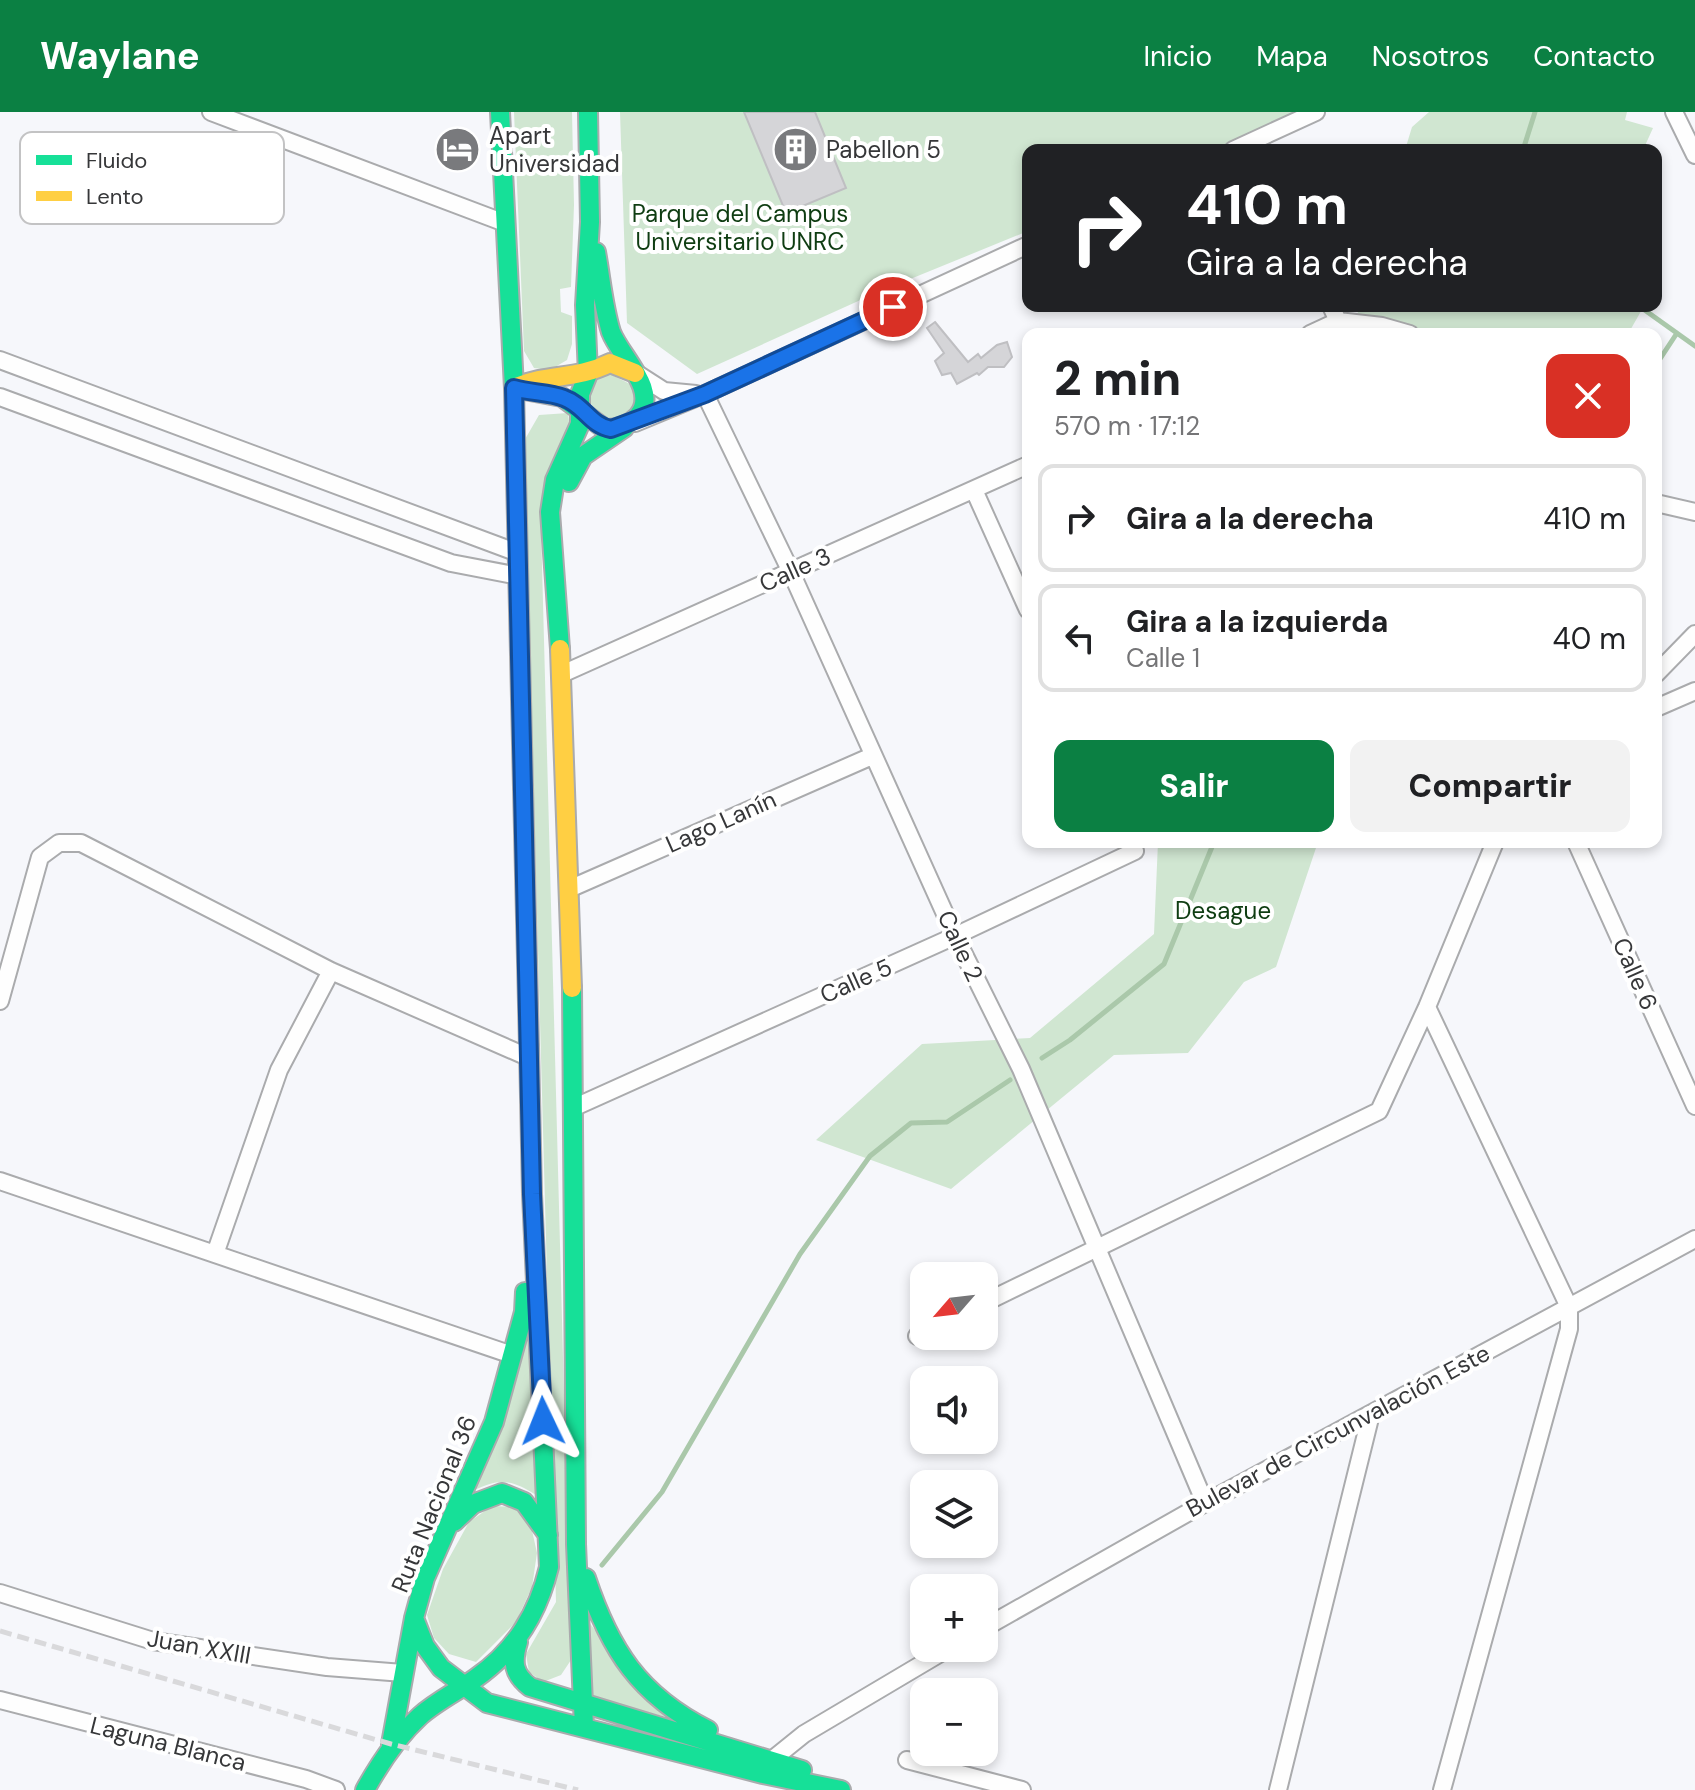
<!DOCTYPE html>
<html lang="es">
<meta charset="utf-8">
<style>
:root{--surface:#fff;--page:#f2f2f2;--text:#202124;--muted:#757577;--line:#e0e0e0;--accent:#0b8043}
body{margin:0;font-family:"DM Sans",sans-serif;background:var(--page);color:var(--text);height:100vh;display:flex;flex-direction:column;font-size:30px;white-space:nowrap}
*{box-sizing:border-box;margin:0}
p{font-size:26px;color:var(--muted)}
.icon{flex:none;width:44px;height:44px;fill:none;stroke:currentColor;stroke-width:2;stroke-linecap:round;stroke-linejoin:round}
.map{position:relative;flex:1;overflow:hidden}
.side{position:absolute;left:1022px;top:216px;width:640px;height:520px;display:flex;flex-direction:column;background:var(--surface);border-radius:16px;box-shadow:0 4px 12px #0003}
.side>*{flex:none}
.banner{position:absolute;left:1022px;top:32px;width:640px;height:168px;border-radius:16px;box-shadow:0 4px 12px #0003;background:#202124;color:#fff;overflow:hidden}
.needle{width:52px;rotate:242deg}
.fabs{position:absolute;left:910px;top:1150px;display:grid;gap:16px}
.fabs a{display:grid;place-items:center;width:88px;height:88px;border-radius:16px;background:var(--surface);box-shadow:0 4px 12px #0003;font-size:40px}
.pin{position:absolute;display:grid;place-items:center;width:68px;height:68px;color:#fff;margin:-34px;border:4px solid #fff;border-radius:50%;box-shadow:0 2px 8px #0007}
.me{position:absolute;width:88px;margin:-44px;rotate:358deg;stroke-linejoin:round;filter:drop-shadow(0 0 6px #0008)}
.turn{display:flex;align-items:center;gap:28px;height:168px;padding:0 32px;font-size:36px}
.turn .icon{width:104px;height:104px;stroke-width:2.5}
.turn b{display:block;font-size:56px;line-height:68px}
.round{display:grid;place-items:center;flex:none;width:84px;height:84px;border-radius:16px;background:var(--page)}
.head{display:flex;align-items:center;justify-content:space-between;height:136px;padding:0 32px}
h1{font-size:48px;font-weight:800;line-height:60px}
.primary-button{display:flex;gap:16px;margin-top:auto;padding:16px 32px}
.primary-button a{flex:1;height:92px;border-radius:16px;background:var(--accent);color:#fff;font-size:32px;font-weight:800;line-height:92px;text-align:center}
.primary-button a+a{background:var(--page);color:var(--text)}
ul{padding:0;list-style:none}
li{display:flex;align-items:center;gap:24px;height:108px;margin:0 16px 12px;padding:0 16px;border:4px solid var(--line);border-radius:16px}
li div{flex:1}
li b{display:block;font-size:30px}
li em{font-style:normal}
header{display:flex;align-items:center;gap:48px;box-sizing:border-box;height:112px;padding:0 40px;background:var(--accent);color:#fff}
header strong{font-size:38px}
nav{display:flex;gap:44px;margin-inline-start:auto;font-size:28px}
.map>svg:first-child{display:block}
.green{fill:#d0e6d1}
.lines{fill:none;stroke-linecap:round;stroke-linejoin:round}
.stream{stroke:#aac8aa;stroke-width:5}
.building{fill:#d5d5d8;stroke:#bfbfc2;stroke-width:2}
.street-casing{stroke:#aaabad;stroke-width:20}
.fast-casing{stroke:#aaabad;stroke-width:22}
.slow-casing{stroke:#aaabad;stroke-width:22}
.street{stroke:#fefefe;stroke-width:16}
.fast{stroke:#16e098;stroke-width:18}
.slow{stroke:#ffcf43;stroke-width:18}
.rail{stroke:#d9d9db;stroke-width:5;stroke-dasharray:12 6;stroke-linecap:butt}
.route-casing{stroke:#114b97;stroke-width:20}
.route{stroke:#1a73e8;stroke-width:14}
.labels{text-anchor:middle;stroke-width:8;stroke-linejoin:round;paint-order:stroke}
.poi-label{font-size:24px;fill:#363739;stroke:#fff;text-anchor:start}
.park-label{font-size:24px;fill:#0f3d12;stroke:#fff}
.street-label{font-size:24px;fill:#363739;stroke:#fff}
.key{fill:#fff;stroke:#c3c3c4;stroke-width:2}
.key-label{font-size:22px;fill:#363739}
</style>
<header>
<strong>Waylane</strong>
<nav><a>Inicio</a><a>Mapa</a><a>Nosotros</a><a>Contacto</a></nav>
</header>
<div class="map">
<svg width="1695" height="1678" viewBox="0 0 1695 1678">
<rect width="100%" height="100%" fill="#f6f7fb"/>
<!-- green -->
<path class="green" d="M514 0H572L574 93 571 175 560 177 561 200 572 204V232L567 248 550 258 534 256 524 239Z
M620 0H1308L1230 38H1028V119L876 181 697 262 627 211Z
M1429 0H1627L1625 8 1653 16 1643 38H1405L1412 15Z
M1359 194H1644L1628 222H1354Z
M606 260 634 274 635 290 626 304C606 309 597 305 588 286L592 270Z
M568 301 570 318 541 415 571 1548 561 1563 543 1570 529 1560 526 1542 556 1490 524 329 539 303Z
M1158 730H1318L1276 855 1244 870 1188 941 1114 943 951 1077 816 1028 922 932 1030 926 1154 822Z
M532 1207 536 1383C511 1367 499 1366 473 1379Z
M492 1394 514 1395 531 1414 537 1441 532 1475 516 1510 476 1550 449 1542 434 1526 427 1503 443 1457 469 1410Z
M587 1508 666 1605 590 1585Z"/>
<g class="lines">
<!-- stream -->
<path class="stream" d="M1523 38 1535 0
M1639 194 1695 234
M1656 253 1677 221
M1042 946 1070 928 1164 852 1214 730
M602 1453 662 1380 800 1142 870 1044 911 1011 947 1010 1010 968"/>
</g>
<!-- building -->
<path class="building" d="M744 0H815L846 76 786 101Z
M935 210 968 250 978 242 981 246 997 233 1007 230 1012 245 1004 255H988L979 263 977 261 957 272 951 261 942 263 935 249 944 241 927 216Z"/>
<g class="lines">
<defs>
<path id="street" d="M211 0 505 111
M1674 0 1695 43
M1233 38 1316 0
M1331 194 1338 209
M1338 209 1382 214 1410 222
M1310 222 1338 209
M0 248 518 441
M636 261 664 279 696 282
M705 282 791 460 955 824 1021 957 1205 1391
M0 285 451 451 519 464
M635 311 705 282 1028 133
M974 378 1028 498
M1656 391 1695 400
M562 562 1028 353
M1656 562 1695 522
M1656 596 1695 579
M1576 730 1695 994
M569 777 872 644
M0 889 40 745 59 731H81L331 859 530 946
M1427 895 1569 1195V1217L1442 1678
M575 995 955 824 1135 739 1131 730
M0 1069 512 1243
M215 1142 279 958 331 859
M984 1191 1379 999 1427 895 1495 730
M917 1224 924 1221
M0 1481 153 1529 327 1555 403 1561
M984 1516 1205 1391 1695 1127
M0 1588 306 1667 336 1678
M773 1647 804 1622 949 1536
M907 1648 1022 1678
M1278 1678 1371 1302"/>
<path id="fast" d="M500 0 514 276 523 675
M514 276 562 285 605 317C618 317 629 314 638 304 660 279 620 244 611 220 603 194 601 167 596 140
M569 370 583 344 624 316
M560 537 550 400 555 368 580 312V282L588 262 585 193 590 110 588 0
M572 876 576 1432 584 1615
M454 1410 473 1392 502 1381 524 1390 548 1423
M586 1466C610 1538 639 1583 708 1618
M414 1506 425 1534 441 1556 487 1591 763 1662 841 1678
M518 1530C512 1550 513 1562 530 1575L802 1658
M391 1632 414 1506 425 1466 494 1310 524 1200 525 1180
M365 1678C380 1651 397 1625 420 1604 437 1589 458 1579 476 1566 516 1538 538 1501 549 1455L532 1082 529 935"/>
<path id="slow" d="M516 275C550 261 576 268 610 251L635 261
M560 537 572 876
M523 675 529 935"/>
</defs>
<!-- street casing -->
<use href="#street" class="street-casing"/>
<!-- fast casing -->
<use href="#fast" class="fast-casing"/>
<!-- slow casing -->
<use href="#slow" class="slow-casing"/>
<!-- street -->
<use href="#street" class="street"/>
<!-- fast -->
<use href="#fast" class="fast"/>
<!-- slow -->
<use href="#slow" class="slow"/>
<!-- rail -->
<path class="rail" d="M0 1519 391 1632 578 1678"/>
</g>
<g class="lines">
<defs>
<path id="route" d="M543 1309 532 1082 514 276C530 281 549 280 564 286 584 293 591 314 611 317L705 282 893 195"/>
</defs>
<!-- route casing -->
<use href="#route" class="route-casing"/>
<!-- route -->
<use href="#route" class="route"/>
</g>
<!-- icons -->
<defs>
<symbol id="hotel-disc" viewBox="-11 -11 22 22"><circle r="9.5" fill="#797a7d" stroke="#fff"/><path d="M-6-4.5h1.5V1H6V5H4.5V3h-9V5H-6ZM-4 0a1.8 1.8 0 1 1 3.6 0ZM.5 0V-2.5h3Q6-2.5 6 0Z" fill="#fff"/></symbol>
<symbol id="building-disc" viewBox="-11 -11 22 22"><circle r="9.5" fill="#797a7d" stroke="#fff"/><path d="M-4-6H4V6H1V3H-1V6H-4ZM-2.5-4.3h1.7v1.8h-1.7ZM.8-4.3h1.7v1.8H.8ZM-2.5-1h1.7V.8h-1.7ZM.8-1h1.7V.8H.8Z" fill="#fff"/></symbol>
</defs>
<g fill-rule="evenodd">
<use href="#hotel-disc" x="432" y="12" width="51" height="51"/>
<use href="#building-disc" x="770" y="12" width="51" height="51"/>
</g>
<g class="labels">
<!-- poi labels -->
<g class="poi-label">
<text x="489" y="32">Apart<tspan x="489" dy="28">Universidad</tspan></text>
<text x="826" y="46">Pabellon 5</text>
</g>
<!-- park labels -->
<g class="park-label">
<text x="740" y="110">Parque del Campus<tspan x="740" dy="28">Universitario UNRC</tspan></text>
<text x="1223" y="807">Desague</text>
</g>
<!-- street labels -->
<g class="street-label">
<text transform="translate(795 458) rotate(-24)" y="8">Calle 3</text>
<text transform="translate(721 710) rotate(-24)" y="8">Lago Lanín</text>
<text transform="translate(960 834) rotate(65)" y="8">Calle 2</text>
<text transform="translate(1635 862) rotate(66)" y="8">Calle 6</text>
<text transform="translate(856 869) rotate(-24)" y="8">Calle 5</text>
<text transform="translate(1338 1319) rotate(-28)" y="8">Bulevar de Circunvalación Este</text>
<text transform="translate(434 1392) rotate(-68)" y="8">Ruta Nacional 36</text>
<text transform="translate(199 1535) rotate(10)" y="8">Juan XXIII</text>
<text transform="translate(168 1632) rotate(14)" y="8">Laguna Blanca</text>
</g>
</g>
<!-- legend -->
<rect x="20" y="20" width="264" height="92" rx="12" class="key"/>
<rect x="36" y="43" width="36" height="10" fill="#16e098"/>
<rect x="36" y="79" width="36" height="10" fill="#ffcf43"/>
<g class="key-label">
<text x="86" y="56">Fluido</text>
<text x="86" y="92">Lento</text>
</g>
</svg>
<div class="fabs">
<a><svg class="needle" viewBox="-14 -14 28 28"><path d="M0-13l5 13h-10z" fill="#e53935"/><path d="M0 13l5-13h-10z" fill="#757577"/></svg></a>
<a><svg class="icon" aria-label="sound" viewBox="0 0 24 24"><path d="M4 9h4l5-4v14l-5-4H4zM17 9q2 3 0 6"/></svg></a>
<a><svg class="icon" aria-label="layers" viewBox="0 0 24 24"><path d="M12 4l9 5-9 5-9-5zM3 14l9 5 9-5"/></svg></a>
<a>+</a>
<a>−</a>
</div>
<div class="pin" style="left:893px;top:195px;background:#d93025"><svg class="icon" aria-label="arrive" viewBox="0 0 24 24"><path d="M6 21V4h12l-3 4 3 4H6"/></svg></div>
<svg class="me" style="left:543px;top:1309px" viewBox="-20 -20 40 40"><path d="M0-17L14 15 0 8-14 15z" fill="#1a73e8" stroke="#fff" stroke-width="4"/></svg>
<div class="banner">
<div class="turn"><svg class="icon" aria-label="right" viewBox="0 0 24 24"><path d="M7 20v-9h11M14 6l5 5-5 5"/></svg><div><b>410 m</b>Gira a la derecha</div></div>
</div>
<section class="side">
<div class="head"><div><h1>2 min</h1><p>570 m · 17:12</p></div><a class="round" style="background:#d93025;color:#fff"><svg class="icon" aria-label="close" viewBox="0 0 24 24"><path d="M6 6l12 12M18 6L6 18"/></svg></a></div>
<ul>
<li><svg class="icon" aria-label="right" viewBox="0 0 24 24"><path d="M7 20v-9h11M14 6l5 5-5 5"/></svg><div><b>Gira a la derecha</b></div><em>410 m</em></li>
<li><svg class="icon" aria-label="left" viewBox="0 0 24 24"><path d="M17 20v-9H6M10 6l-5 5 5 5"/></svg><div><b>Gira a la izquierda</b><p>Calle 1</p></div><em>40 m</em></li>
</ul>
<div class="primary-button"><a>Salir</a><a>Compartir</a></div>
</section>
</div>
